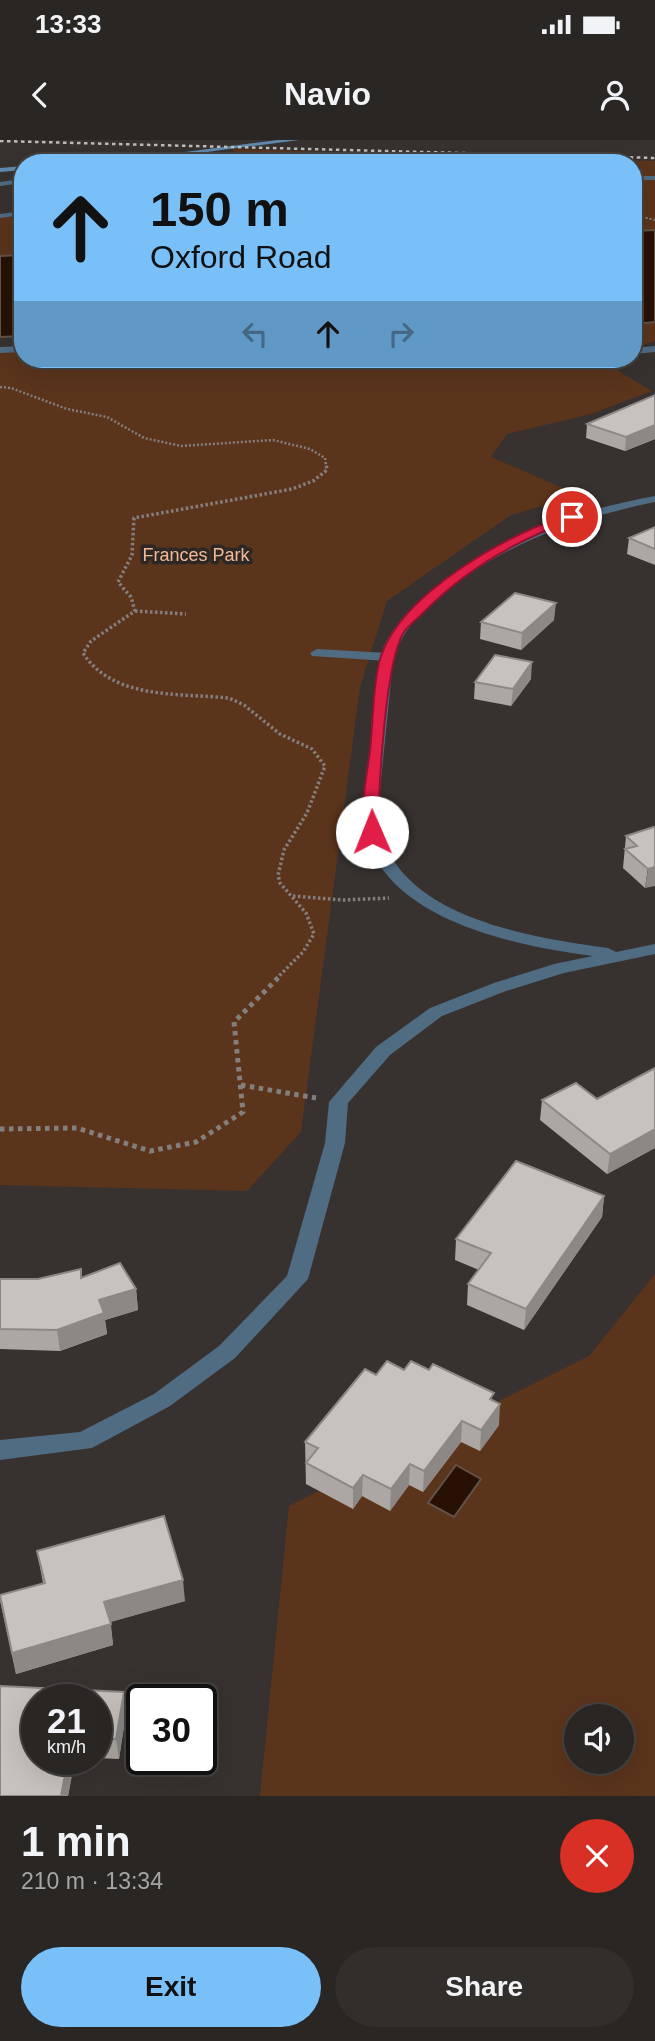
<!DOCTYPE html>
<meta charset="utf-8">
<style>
:root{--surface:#292623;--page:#312e2b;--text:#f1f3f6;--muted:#a5a5a6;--line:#454341;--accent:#79bff8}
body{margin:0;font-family:Arial,sans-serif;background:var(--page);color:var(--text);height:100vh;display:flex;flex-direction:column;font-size:26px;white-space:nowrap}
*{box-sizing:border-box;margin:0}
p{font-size:23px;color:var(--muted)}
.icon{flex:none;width:38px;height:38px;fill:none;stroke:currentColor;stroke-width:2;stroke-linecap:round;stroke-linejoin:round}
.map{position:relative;height:1656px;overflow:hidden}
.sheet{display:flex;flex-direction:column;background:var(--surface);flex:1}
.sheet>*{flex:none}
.hud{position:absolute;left:14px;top:14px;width:628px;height:214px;border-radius:28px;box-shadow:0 7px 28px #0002,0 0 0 2px var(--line);background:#79bff8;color:#111;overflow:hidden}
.buttons{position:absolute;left:564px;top:1564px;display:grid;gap:14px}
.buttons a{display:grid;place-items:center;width:70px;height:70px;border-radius:50%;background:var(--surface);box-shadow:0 7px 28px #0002,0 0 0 2px var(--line);font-size:35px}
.speed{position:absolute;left:21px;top:1544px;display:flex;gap:14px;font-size:35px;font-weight:700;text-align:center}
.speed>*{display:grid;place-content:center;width:91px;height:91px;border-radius:50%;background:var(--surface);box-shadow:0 7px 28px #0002,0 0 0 2px var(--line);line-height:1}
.speed small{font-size:18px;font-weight:400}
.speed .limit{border:4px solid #111;border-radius:10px;background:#fff;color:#111}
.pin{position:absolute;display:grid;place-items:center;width:60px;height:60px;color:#fff;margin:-30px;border:4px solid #fff;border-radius:50%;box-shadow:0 2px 7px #0007}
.me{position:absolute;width:77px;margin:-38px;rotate:359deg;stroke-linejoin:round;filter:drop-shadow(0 0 5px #0008)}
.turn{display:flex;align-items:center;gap:24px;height:147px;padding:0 21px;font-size:32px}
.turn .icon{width:91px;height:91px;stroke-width:2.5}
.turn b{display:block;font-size:49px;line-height:60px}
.lanes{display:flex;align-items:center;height:66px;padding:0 21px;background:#0003;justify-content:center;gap:35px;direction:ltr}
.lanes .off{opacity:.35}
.round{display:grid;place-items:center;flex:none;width:74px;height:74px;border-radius:37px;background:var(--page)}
.overview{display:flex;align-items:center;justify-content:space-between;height:119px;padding:0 21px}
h1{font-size:42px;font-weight:700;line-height:52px}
.cta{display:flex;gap:14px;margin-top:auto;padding:14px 21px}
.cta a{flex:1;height:80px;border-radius:42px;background:var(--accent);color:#111;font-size:28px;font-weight:700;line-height:80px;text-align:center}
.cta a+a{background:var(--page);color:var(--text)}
.status{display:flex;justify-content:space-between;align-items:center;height:49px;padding:0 35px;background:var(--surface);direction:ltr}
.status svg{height:19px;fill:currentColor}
header{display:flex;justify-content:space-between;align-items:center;height:91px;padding:0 21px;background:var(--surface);font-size:32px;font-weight:700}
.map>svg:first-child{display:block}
.green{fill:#5b341c;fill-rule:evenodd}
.water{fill:#271104;stroke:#625248;stroke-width:2}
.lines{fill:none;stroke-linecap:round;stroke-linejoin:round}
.path-far3{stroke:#837f7c;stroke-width:2;stroke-dasharray:2 2;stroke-linecap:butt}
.path-far2{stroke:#837f7c;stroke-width:2.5;stroke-dasharray:2 2;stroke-linecap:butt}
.path-far1{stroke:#837f7c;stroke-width:3.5;stroke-dasharray:2.5 2.5;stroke-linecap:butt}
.path{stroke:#837f7c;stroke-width:5;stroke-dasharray:4.5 4.5;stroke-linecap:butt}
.service{fill:#506c83;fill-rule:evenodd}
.minor{fill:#506c83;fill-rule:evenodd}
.secondary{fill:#5e8bb0;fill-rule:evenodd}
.rail{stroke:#c0bcb9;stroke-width:2.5;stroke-dasharray:3.5 3.5;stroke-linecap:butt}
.wall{fill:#aca7a3}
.shaded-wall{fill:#8c8885}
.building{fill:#c8c2be;stroke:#8c8885;stroke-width:2}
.route{fill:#e11d48;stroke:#92132f;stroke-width:2}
.labels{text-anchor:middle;stroke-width:7;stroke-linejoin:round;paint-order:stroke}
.far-park-label{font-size:18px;fill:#f4b895;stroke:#2d2825}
</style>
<div class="status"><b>13:33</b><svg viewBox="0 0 49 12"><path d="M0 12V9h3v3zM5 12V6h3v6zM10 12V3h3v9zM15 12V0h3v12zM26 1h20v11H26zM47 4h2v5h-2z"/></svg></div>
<header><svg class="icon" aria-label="back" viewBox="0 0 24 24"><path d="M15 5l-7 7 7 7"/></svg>Navio<svg class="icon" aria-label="person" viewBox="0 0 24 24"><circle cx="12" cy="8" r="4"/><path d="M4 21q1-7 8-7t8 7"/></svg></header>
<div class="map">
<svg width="655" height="1656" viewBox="0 0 655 1656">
<rect width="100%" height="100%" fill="#37322f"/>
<!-- green -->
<path class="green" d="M231 9 655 21V90L634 91V23H252Z
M23 75V115L0 116V78Z
M655 182V201L634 208V184Z
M23 208V219H602L600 220 652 251 591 274 507 294 491 317 579 355 511 375 387 461 360 547 301 992 247 1051 0 1045V211Z
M655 1134V1656H260L289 1366 589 1216ZM576 1577H621V1622H576Z"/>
<!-- water -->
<path class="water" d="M655 90V182L634 184V91Z
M23 115V196L0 197V116Z
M456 1325 481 1339 454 1377 428 1363Z"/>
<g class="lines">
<!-- path-far3 -->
<path class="path-far3" d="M634 75 655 80"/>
<!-- path-far2 -->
<path class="path-far2" d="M0 247 11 248 67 269 107 277 144 298 181 306 273 300 310 309 325 318 326 325"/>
<!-- path-far1 -->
<path class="path-far1" d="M135 471 186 474
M293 756 343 760 389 758
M276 839 303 812 314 794 306 773 280 743 278 735 284 710 307 673 325 626 312 609 280 594 244 565 229 558C179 553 113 560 83 513L91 501 135 471 131 457 118 442 132 415 134 378 292 349 313 341 327 330 326 323"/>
<!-- path -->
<path class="path" d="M241 945 316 958
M0 989 77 988 150 1011 196 1002 243 972 234 882 278 838"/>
<!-- service -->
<path class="service" d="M504 13 508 15 509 23H501L500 15Z
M634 36H655V40H634Z
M23 39V43L0 46V42Z
M23 71V75L0 78V74Z
M317 509 387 513 394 517 387 521 312 516 310 513Z"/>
<!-- minor -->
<path class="minor" d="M23 206V212L0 213V207Z
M655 206V212L634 214V208Z
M399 219H541L536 222H404Z
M655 356V362C578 378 506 402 444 453 421 472 401 491 393 521L378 670C382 775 527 797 608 808L616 812 655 804V814L564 833 506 851 442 876 390 915 348 963 345 1003 308 1139 235 1218 170 1266 92 1308 0 1320V1300L80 1292 154 1254 219 1206 287 1136 325 1003 329 962 376 907 430 868 494 843 554 824 593 816C509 805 365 776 363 670 365 629 374 589 378 548 380 533 378 521 384 506 395 482 416 463 436 447 500 395 575 371 655 356Z"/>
<!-- secondary -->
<path class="secondary" d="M278 0H299L123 23H100Z
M113 15 116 19 63 23 66 21Z
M23 26V30L0 32V28Z"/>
<!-- rail -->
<path class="rail" d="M0 1 655 18"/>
</g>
<!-- wall -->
<path class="wall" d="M655 255V299L625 311 586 298 587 284Z
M655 387V425L627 414 629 398Z
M554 480 521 510 480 499 481 482Z
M531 539 511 566 474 559 475 542Z
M654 687 645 748 623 728 626 696Z
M655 928V1008L607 1034 540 980 542 960 597 959Z
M604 1056 602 1077 524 1190 467 1165 468 1144 479 1130 455 1120 456 1099Z
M82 1138 136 1149 138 1170 105 1180 107 1194 60 1211 0 1209V1139H38Z
M404 1230 493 1260 499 1285 480 1311 461 1302 423 1352 409 1345 390 1371 362 1356 353 1369 306 1344 305 1302 376 1235Z
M37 1411 185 1461 110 1482 113 1505 16 1534 0 1460 43 1443Z
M0 1546 124 1552 126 1573 119 1619 96 1618V1559H37V1619H75L68 1656H0Z"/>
<!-- shaded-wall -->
<path class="shaded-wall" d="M655 285V299L625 311 626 297Z
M556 463 554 480 521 510 522 493Z
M532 522 531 539 511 566 513 549Z
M655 727V746L645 748 648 729Z
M655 989V1008L607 1034 610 1014Z
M604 1056 602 1077 524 1190 526 1169Z
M136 1149 138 1170 105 1180 107 1194 60 1211 57 1190 99 1160Z
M500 1264 499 1285 480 1311 481 1290Z
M462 1281 461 1302 423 1352 424 1331Z
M410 1324 409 1345 390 1371 391 1349Z
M363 1335 362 1356 353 1369V1348Z
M183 1440 185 1461 107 1483 104 1462Z
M111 1484 113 1505 16 1534 12 1513Z
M124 1552 126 1573 119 1619 116 1599Z
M68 1619H75L68 1656H61Z"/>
<!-- building -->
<path class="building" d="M655 255V285L626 297 587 284Z
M655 387V409L629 398Z
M515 453 556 463 522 493 481 482Z
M495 515 532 522 513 549 475 542Z
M654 687 655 688V727L648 729 625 709 637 706 626 696Z
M655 928V989L610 1014 542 960 576 943 597 959Z
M516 1021 604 1056 526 1169 468 1144 491 1113 456 1099Z
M120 1123 136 1149 99 1160 104 1173 57 1190 0 1189V1139H38L81 1129V1138Z
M387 1221 404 1230 411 1221 429 1230 433 1224 494 1253 490 1259 500 1264 481 1290 462 1281 424 1331 410 1324 391 1349 363 1335 353 1348 306 1323 318 1308 305 1302 365 1229 376 1235Z
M164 1376 183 1440 104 1462 111 1484 12 1513 0 1455 45 1443 37 1411Z
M0 1546 124 1552 116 1599 96 1598V1559H37V1619H68L61 1656H0Z"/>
<!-- route -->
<path class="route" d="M572 374 578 377 576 379C518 399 466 429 423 473 417 479 409 485 404 492 385 521 378 654 379 692L377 695H367C358 675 367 633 370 611 373 584 373 540 381 516 402 453 511 391 572 374Z"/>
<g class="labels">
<!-- far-park labels -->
<g class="far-park-label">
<text x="196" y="421">Frances Park</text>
</g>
</g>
</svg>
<div class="buttons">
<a><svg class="icon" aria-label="sound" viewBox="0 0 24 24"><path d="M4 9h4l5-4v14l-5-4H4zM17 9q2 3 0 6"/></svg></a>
</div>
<div class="speed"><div>21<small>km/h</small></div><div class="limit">30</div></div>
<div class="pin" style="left:572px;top:377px;background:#d93025"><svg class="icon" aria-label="arrive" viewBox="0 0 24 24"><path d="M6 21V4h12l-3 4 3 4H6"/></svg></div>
<svg class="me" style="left:372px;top:692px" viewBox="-20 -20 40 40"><circle r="19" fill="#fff"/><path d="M0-13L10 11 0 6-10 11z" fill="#e11d48"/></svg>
<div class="hud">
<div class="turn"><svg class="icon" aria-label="ahead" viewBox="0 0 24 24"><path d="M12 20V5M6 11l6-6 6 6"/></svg><div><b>150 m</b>Oxford Road</div></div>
<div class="lanes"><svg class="icon off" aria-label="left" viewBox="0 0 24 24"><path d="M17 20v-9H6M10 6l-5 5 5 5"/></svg><svg class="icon" aria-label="ahead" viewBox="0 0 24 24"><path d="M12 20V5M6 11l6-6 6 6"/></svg><svg class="icon off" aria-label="right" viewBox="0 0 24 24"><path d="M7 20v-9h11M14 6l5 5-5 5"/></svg></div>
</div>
</div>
<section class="sheet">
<div class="overview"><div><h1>1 min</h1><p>210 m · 13:34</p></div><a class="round" style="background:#d93025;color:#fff"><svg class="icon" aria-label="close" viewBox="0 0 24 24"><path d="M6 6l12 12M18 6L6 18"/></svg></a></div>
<div class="cta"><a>Exit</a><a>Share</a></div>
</section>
